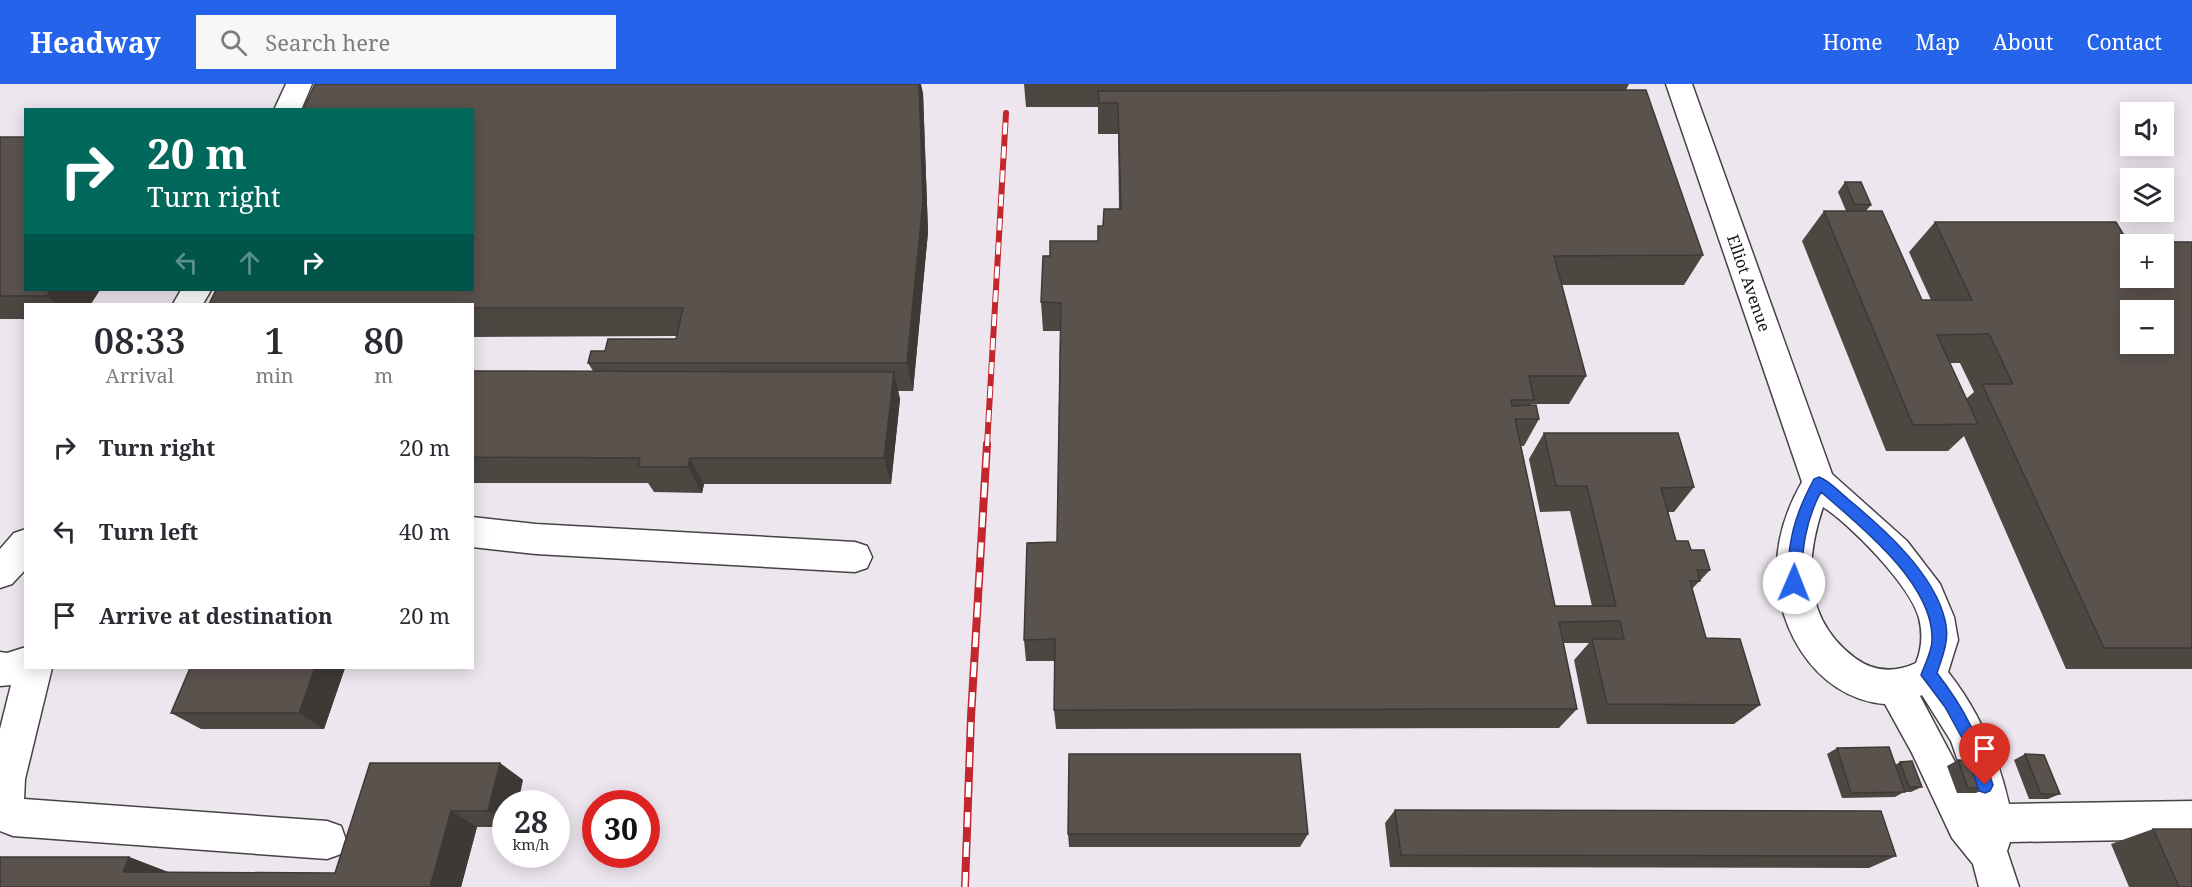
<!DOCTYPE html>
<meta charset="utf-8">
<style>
:root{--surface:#fff;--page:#f7f7f7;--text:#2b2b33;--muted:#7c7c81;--accent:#2563eb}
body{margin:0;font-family:"Noto Serif",serif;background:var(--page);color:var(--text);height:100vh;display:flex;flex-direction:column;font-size:22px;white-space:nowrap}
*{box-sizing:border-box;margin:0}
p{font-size:20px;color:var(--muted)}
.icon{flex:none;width:33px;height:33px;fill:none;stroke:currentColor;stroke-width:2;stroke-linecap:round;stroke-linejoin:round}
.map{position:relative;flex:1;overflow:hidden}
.side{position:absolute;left:24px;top:219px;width:450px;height:366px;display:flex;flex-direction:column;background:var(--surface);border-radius:0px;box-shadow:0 3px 15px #0003}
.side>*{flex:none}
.guide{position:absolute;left:24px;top:24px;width:450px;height:183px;border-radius:0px;box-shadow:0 3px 15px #0003;background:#00695c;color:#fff;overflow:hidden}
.fabs{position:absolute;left:2120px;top:18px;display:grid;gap:12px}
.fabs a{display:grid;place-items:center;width:54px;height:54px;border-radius:0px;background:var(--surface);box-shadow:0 3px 15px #0003;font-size:30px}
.speed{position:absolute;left:492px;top:706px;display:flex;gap:12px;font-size:30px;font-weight:700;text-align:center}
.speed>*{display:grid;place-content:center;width:78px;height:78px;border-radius:50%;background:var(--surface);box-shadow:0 3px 15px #0003;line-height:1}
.speed small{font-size:15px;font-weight:400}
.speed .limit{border:9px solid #d22;background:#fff;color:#111}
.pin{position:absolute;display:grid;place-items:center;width:51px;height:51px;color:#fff;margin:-62px -26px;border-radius:50% 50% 50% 0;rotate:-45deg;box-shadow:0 0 6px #0007}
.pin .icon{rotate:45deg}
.me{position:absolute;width:66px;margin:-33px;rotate:1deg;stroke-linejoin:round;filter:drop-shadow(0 0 4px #0008)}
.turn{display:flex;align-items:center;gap:21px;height:126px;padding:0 24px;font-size:27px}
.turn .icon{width:78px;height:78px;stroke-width:2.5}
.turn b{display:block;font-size:42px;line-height:51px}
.lanes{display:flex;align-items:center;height:57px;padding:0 24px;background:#0003;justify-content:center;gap:30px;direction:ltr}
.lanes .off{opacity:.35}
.eta{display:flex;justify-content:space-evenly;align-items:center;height:102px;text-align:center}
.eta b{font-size:36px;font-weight:600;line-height:42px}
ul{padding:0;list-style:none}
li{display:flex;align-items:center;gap:18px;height:84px;padding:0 24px}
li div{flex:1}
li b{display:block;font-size:22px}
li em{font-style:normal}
header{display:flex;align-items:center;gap:36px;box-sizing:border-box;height:84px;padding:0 30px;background:var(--accent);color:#fff}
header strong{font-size:28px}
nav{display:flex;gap:33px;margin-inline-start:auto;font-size:21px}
.search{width:420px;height:54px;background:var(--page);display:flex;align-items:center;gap:15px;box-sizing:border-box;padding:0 21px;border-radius:0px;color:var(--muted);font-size:22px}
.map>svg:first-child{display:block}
.industrial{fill:#eee6ef;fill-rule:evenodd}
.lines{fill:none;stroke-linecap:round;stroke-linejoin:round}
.minor-casing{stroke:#444;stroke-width:3}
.minor{fill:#fff;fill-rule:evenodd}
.rail-far1-casing{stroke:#c4262e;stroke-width:6}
.rail-casing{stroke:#c4262e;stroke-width:8}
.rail-far1{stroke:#fff;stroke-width:4;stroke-dasharray:12;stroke-linecap:butt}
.rail{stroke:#fff;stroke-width:5;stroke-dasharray:15;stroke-linecap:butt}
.wall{fill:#4d4742;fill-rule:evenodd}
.shaded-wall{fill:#3f3936}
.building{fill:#5a524d;stroke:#3f3936;stroke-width:1.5;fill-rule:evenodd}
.route{fill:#2563eb;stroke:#184099;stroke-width:1.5}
.labels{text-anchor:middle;stroke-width:6;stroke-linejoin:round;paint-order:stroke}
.street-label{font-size:16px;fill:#111;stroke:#fff}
</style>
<header>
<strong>Headway</strong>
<div class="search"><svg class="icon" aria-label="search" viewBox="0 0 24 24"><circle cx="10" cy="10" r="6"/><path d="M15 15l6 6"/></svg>Search here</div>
<nav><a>Home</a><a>Map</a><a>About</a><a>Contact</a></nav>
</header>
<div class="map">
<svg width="2192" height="803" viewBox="0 0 2192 803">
<rect width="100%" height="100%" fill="#fffdf5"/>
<!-- industrial -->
<path class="industrial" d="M0 0H2192V803H0ZM26 26H472V206H26ZM2130 28H2163V62H2130ZM2130 94H2163V128H2130ZM2130 160H2163V194H2130ZM26 220H472V584H26ZM2130 226H2163V260H2130ZM506 720H556V771H506ZM596 720H646V771H596Z"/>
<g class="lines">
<defs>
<path id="minor" d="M286 0H312L301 26H274Z
M1666 0H1692L1832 390 1907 457 1940 500 1954 533 1958 556 1948 588C1979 627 1998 672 2009 720L2192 717V755L2010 758 2007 767 2019 803H1979L1973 780 1952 754 1912 669 1885 620C1812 614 1769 534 1778 467 1781 442 1790 419 1802 398ZM1823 423C1849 439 1911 502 1919 534 1923 550 1922 564 1916 579 1894 589 1874 588 1855 574 1804 536 1804 479 1823 423ZM1922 611 1951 657 1965 697 1920 612Z
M181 206H211L203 220H173Z
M472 433 536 440 855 458 867 462 872 473 867 484 855 488 536 470 472 463Z
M26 445V485L12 500 0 504V465L14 449Z
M26 563V584H52L25 695 24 715 327 737 341 742 346 756 341 770 327 775 13 752 0 747V645L11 601 0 602V568L7 569Z"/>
</defs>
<!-- minor casing -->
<use href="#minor" class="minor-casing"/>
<!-- minor -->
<use href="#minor" class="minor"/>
<defs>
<path id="rail-far1" d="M987 362 1006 29"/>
<path id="rail" d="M965 803 971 633 987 360"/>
</defs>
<!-- rail-far1 casing -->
<use href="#rail-far1" class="rail-far1-casing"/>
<!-- rail casing -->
<use href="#rail" class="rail-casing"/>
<!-- rail-far1 -->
<use href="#rail-far1" class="rail-far1"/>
<!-- rail -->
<use href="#rail" class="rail"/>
</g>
<!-- wall -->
<path class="wall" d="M1024 0H1629L1626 6 1703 171 1684 201H1562L1586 292 1569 320H1532L1531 321 1539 335 1524 362H1521L1555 522H1592L1570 427 1540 428 1529 375 1544 349 1694 403 1674 428H1668L1676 457 1691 466 1710 486 1692 505 1706 554 1760 621 1734 640H1587L1574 576 1589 559H1563L1577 625 1559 644 1056 645 1054 626 1055 577H1026L1024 556 1057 458 1060 247H1043L1041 218 1050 172 1098 157 1103 142 1119 125 1118 50H1098V23H1026Z
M923 9 928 148 913 307H898L900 315 891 400H704L702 409 654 408 648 399H472V287H593L588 279 605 267 676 255 677 252 472 253V220Z
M0 53 91 220H26V237L23 235H0Z
M1845 98 1871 121 1866 127 1922 216H1931L1909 168 1935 138 2128 158H2192V585H2066L1964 352 1948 367H1886L1802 157 1824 127H1846L1838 108ZM1950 279H1960L1974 308 1966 315Z
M345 584 324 645H201L171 629Z
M1837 664 1895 681 1900 678 1922 703 1911 708H1904L1895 713 1842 714 1827 670Z
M2025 670 2060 710 2048 715H2029L2014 676Z
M1958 676 1987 704 1976 709H1957L1947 682Z
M500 679 523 696 506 720V743H477L461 803H0L129 773 168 788 335 789Z
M1395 726 1896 772 1869 784 1390 783 1385 739Z
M2153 745 2192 803H2129L2111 760Z
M1068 750H1308L1300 763H1069Z"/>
<!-- shaded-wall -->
<path class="shaded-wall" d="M919 0H921L923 9 928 148 913 307 907 279Z
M51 206H100L91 220H57L47 212Z
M894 288 900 315 891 400 884 374Z
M690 374 704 400 702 409 688 383Z
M315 584H345L324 645 299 629Z
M500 679 523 696 518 720H506V739L488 727Z
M451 727 477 743 461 803H430Z
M129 773 168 788H123Z"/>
<!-- building -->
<path class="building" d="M315 0H919L923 117 907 279H588L591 267H605L608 255H676L683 224H472V220H209L216 206H472V26H303Z
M1646 6 1703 171 1554 172 1586 292H1529L1534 316H1511L1512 322 1536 321 1539 335H1515L1555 522H1616L1587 402H1556L1544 349H1678L1694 403 1661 404 1676 457H1688L1691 466H1704L1710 486H1697L1700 497H1690L1706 554 1740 555 1760 621 1607 620 1592 555H1624L1620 537 1559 538 1577 625 1054 626 1055 555 1024 556 1027 459 1057 458 1061 219 1041 218 1043 172H1050V157H1098V142H1103L1104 125H1121L1118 19H1099L1098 7Z
M0 53H26V206H51L47 212H0Z
M1845 98H1861L1871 121 1854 120Z
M1824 127H1882L1922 216H1972L1935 138H2116L2128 158H2192V564H2104L1982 300H2013L1989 250 1937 251 1978 340 1913 341ZM2130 160H2163V194H2130ZM2130 226H2163V260H2130Z
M472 287 894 288 884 374H690L688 383H638L640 374 472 373Z
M190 584H315L299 629H171Z
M1889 663 1905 708 1851 709 1837 664Z
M1069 670H1300L1308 750H1068Z
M2025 670 2044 671 2060 710H2041Z
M1958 676 1977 677 1987 704H1968Z
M1912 677 1922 703H1909L1900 678Z
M370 679H500L488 727H451L430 803H0V773H129L123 788 335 789Z
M1395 726 1881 727 1896 772 1401 771Z
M2153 745H2192V803H2179Z"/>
<!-- route -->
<path class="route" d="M1819 393C1830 397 1839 408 1848 415 1884 445 1934 489 1945 536 1950 555 1943 571 1937 589 1968 629 1978 654 1993 701L1990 707 1985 709 1979 707 1962 654 1945 623 1921 591C1925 580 1932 567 1932 556 1934 500 1859 441 1821 408 1805 437 1802 467 1801 499L1799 504 1794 505 1789 504 1787 499C1788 457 1794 432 1814 395Z"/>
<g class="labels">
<!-- street labels -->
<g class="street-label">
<text transform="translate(1749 199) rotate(71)" y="6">Elliot Avenue</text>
</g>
</g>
</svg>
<div class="fabs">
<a><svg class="icon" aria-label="sound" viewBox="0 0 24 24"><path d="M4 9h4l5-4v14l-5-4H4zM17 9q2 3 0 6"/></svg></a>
<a><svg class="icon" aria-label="layers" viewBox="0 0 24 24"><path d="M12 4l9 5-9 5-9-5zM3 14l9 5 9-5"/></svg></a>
<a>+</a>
<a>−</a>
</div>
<div class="speed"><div>28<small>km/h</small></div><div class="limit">30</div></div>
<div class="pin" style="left:1985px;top:701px;background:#d93025"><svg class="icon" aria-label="arrive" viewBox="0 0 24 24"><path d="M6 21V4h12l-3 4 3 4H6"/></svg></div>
<svg class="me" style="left:1794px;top:499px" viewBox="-20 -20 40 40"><circle r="19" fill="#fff"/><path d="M0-13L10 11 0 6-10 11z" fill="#2563eb"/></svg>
<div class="guide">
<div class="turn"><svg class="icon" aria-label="right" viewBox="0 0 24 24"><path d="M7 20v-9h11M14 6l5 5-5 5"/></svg><div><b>20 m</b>Turn right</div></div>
<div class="lanes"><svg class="icon off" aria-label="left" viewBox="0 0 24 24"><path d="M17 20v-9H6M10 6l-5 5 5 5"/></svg><svg class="icon off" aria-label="ahead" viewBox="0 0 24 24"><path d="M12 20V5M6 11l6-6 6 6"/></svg><svg class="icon" aria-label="right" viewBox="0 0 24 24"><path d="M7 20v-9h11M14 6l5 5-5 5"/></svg></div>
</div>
<section class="side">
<div class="eta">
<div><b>08:33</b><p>Arrival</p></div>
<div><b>1</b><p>min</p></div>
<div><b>80</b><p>m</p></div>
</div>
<ul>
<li><svg class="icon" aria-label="right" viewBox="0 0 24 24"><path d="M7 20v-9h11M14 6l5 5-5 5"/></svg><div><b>Turn right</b></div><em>20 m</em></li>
<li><svg class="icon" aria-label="left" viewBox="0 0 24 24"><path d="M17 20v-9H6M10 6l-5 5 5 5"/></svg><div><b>Turn left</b></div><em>40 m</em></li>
<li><svg class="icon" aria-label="arrive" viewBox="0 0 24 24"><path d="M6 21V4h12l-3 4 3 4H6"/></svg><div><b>Arrive at destination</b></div><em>20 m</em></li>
</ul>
</section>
</div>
